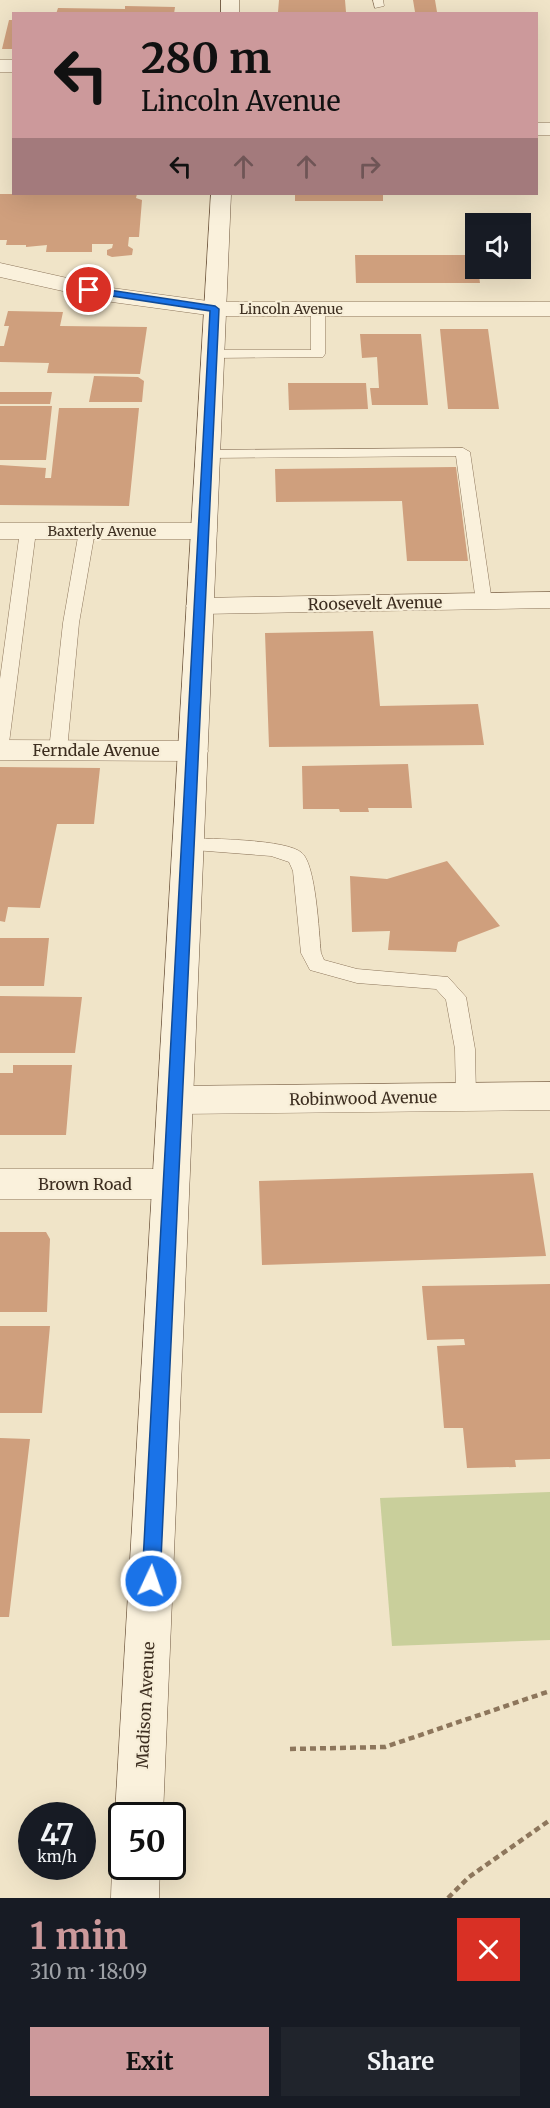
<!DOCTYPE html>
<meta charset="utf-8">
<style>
:root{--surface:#171b24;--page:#20242c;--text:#f1f3f6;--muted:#9ea1a6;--accent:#cc999b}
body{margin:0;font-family:Merriweather,serif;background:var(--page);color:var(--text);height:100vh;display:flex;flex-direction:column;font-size:22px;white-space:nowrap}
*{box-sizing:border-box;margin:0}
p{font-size:20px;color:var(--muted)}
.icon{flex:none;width:33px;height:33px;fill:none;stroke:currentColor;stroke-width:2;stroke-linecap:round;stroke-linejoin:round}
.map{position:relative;height:1898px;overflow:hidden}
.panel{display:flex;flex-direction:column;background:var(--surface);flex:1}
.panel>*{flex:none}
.banner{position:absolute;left:12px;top:12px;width:526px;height:183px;border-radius:0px;box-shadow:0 6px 24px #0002;background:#cc999b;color:#111;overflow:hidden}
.buttons{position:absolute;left:465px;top:213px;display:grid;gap:12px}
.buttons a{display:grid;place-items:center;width:66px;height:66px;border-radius:0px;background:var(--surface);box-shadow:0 6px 24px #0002;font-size:30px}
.speed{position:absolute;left:18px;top:1802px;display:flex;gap:12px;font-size:30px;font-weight:700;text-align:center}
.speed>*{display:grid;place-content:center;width:78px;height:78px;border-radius:50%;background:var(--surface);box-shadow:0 6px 24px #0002;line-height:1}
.speed small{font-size:15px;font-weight:400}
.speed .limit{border:3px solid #111;border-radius:9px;background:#fff;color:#111}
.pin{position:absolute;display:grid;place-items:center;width:51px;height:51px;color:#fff;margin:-26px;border:3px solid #fff;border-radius:50%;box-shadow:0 2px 6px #0007}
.me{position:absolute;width:66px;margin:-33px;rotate:3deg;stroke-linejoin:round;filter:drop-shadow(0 0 4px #0008)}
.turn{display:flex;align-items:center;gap:21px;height:126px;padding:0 30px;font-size:27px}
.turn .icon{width:78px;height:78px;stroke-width:2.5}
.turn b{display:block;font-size:42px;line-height:51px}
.lanes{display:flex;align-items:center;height:57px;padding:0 30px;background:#0003;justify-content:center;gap:30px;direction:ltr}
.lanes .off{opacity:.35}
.round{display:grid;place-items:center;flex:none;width:63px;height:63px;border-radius:0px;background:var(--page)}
.headline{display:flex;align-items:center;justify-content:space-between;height:102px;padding:0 30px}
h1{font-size:36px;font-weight:700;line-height:45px;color:var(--accent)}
.action{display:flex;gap:12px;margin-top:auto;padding:12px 30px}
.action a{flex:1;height:69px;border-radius:0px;background:var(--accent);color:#111;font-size:24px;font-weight:700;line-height:69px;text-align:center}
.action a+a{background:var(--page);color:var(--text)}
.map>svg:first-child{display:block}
.green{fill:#c9cf9b}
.building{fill:#cf9f7d}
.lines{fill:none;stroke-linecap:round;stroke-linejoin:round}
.service-casing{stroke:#8d765c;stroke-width:1}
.minor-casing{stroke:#8d765c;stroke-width:1}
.secondary-casing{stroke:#6f573f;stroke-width:1}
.path{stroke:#8d765c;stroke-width:4.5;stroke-dasharray:6 4;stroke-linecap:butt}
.service{fill:#faf1dc;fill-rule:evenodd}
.minor{fill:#faf1dc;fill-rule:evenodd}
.secondary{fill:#faf1dc;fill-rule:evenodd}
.route{fill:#1a73e8;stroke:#114b97;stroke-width:1.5}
.labels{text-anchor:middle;stroke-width:4.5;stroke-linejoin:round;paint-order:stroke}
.far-street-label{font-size:14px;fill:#3d2e20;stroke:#f7eed8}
.street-label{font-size:16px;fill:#3d2e20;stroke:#f7eed8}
</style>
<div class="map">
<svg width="550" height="1898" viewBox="0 0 550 1898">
<rect width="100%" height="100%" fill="#f0e4c8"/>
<!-- green -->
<path class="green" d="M550 1492V1640L392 1646 380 1498Z"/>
<!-- building -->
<path class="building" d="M279 0H345L346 12H278Z
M413 0H435L437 12H415Z
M125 6 175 7 174 14H56L58 8 125 9Z
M9 20H14V49H2Z
M0 194H137L136 198 142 200 139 237H129L128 246 133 249 132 255 112 257 107 255V250L112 248 113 244H92V252H46L47 245 26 247V245H6L7 240H0Z
M295 194H383V201H295Z
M355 255H476V268H478L480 283H356Z
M8 311 63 312 60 326 147 327 140 374 47 373 49 363 0 362V346H4L9 326H4Z
M440 329H488L499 409H448Z
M360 334H421L428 405H372L370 388H379L377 357 362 358Z
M94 376 138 377 144 381 142 402H89Z
M288 383H366L368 409 289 410Z
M0 392H52L50 404H0Z
M0 406H52L46 460H0Z
M59 408H139L129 506 0 505V465L46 468 45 478H51Z
M456 467 468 561H407L402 501 276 502 275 469Z
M373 631 380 706 478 704 484 745 269 747 265 633Z
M408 764 412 808H368L369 812H340L339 809H303L302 766Z
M0 767 100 768 94 824H57L40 908 8 907 5 922 0 921Z
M447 861 500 926 458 942 456 952 388 950 390 931 352 932 350 876 387 879Z
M0 938H49L44 986H0Z
M0 996 82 997 75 1053H0Z
M13 1065H72L66 1135H0V1073H13Z
M533 1173 546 1256 262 1265 259 1181Z
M0 1232H46L50 1239 47 1312H0Z
M550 1284V1459L515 1460 516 1467 467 1468 463 1428H444L437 1346 465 1345 464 1339 427 1340 422 1286Z
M0 1326H50L42 1413H0Z
M0 1438 30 1439 9 1617H0Z"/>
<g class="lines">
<defs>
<path id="service" d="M373 0H383L384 6 375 8Z
M318 305 325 309V354L323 357 213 358 206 354 213 350H311V309Z
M463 448 470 452 492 602 484 607 476 602 456 456 208 458 201 454 208 450Z
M28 526 36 531 9 743 6 747 0 749V679L20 531Z
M87 526 95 531 79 623 67 750 64 754H52L49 750 63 623 79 531Z
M188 838C211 839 287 839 302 853 316 865 319 933 321 953L324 960 357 969 448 977 466 997 475 1049 476 1097 473 1103 466 1105 459 1103 456 1097 455 1049 446 1000 436 989 357 983 310 970 301 953 293 871 289 862 271 856 181 849 179 844 181 839Z"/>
<path id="minor" d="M0 60H14V72H0Z
M537 123H550V135H537Z
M0 263 112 288 215 302H550V316H215L112 302 0 277Z
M0 523H204L213 525 217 531 213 537 204 539H0Z
M550 592V608L200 614 190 612 186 606 190 600 200 598Z
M0 740 193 741 204 744 208 751 204 758 193 761 0 760Z
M550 1082V1110L176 1114 163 1110 158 1100 163 1090 176 1086Z
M0 1169H171L184 1173 189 1184 184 1195 171 1199H0Z"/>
<path id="secondary" d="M221 0H239V14H221Z
M211 194H231L163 1815H122V1830L115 1815Z
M122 1848V1866H160L159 1898H111L112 1866Z"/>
</defs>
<!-- service casing -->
<use href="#service" class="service-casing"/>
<!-- minor casing -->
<use href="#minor" class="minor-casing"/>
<!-- secondary casing -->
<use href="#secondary" class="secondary-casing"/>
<!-- path -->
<path class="path" d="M290 1749 385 1747 550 1691
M448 1898 469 1877 550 1820"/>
<!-- service -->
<use href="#service" class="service"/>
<!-- minor -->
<use href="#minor" class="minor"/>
<!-- secondary -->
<use href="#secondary" class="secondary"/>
</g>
<!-- route -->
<path class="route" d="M89 287 215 306 219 309 160 1581 157 1588 151 1590 145 1588 142 1581 210 311 86 292V288Z"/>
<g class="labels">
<!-- far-street labels -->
<g class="far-street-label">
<text x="291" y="314">Lincoln Avenue</text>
<text x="102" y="536">Baxterly Avenue</text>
</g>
<!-- street labels -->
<g class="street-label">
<text transform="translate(375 603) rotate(-1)" y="6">Roosevelt Avenue</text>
<text x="96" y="756">Ferndale Avenue</text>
<text transform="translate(363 1098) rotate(-1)" y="6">Robinwood Avenue</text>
<text x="85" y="1190">Brown Road</text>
<text transform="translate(145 1705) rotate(-87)" y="6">Madison Avenue</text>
</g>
</g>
</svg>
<div class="buttons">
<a><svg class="icon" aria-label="sound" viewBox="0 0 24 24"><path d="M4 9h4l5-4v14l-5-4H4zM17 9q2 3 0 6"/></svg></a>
</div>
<div class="speed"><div>47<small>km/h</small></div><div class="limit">50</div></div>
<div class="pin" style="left:89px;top:290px;background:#d93025"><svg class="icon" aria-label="arrive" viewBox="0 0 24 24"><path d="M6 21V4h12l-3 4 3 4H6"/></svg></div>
<svg class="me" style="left:151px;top:1581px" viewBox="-20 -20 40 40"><circle r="17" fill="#1a73e8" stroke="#fff" stroke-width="3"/><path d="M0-11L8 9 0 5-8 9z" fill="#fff"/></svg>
<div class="banner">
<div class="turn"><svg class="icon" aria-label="left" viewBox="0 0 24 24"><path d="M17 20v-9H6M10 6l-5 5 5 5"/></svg><div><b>280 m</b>Lincoln Avenue</div></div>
<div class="lanes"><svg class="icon" aria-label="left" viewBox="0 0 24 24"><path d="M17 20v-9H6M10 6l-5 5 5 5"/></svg><svg class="icon off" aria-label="ahead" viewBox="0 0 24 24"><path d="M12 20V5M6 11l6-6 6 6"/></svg><svg class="icon off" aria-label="ahead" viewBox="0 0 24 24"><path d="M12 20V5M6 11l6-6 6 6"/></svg><svg class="icon off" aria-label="right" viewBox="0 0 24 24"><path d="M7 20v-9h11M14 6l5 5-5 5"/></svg></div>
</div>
</div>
<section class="panel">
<div class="headline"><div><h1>1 min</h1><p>310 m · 18:09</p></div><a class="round" style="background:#d93025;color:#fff"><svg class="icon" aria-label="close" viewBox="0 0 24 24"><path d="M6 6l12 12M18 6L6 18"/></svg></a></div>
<div class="action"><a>Exit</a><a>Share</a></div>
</section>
